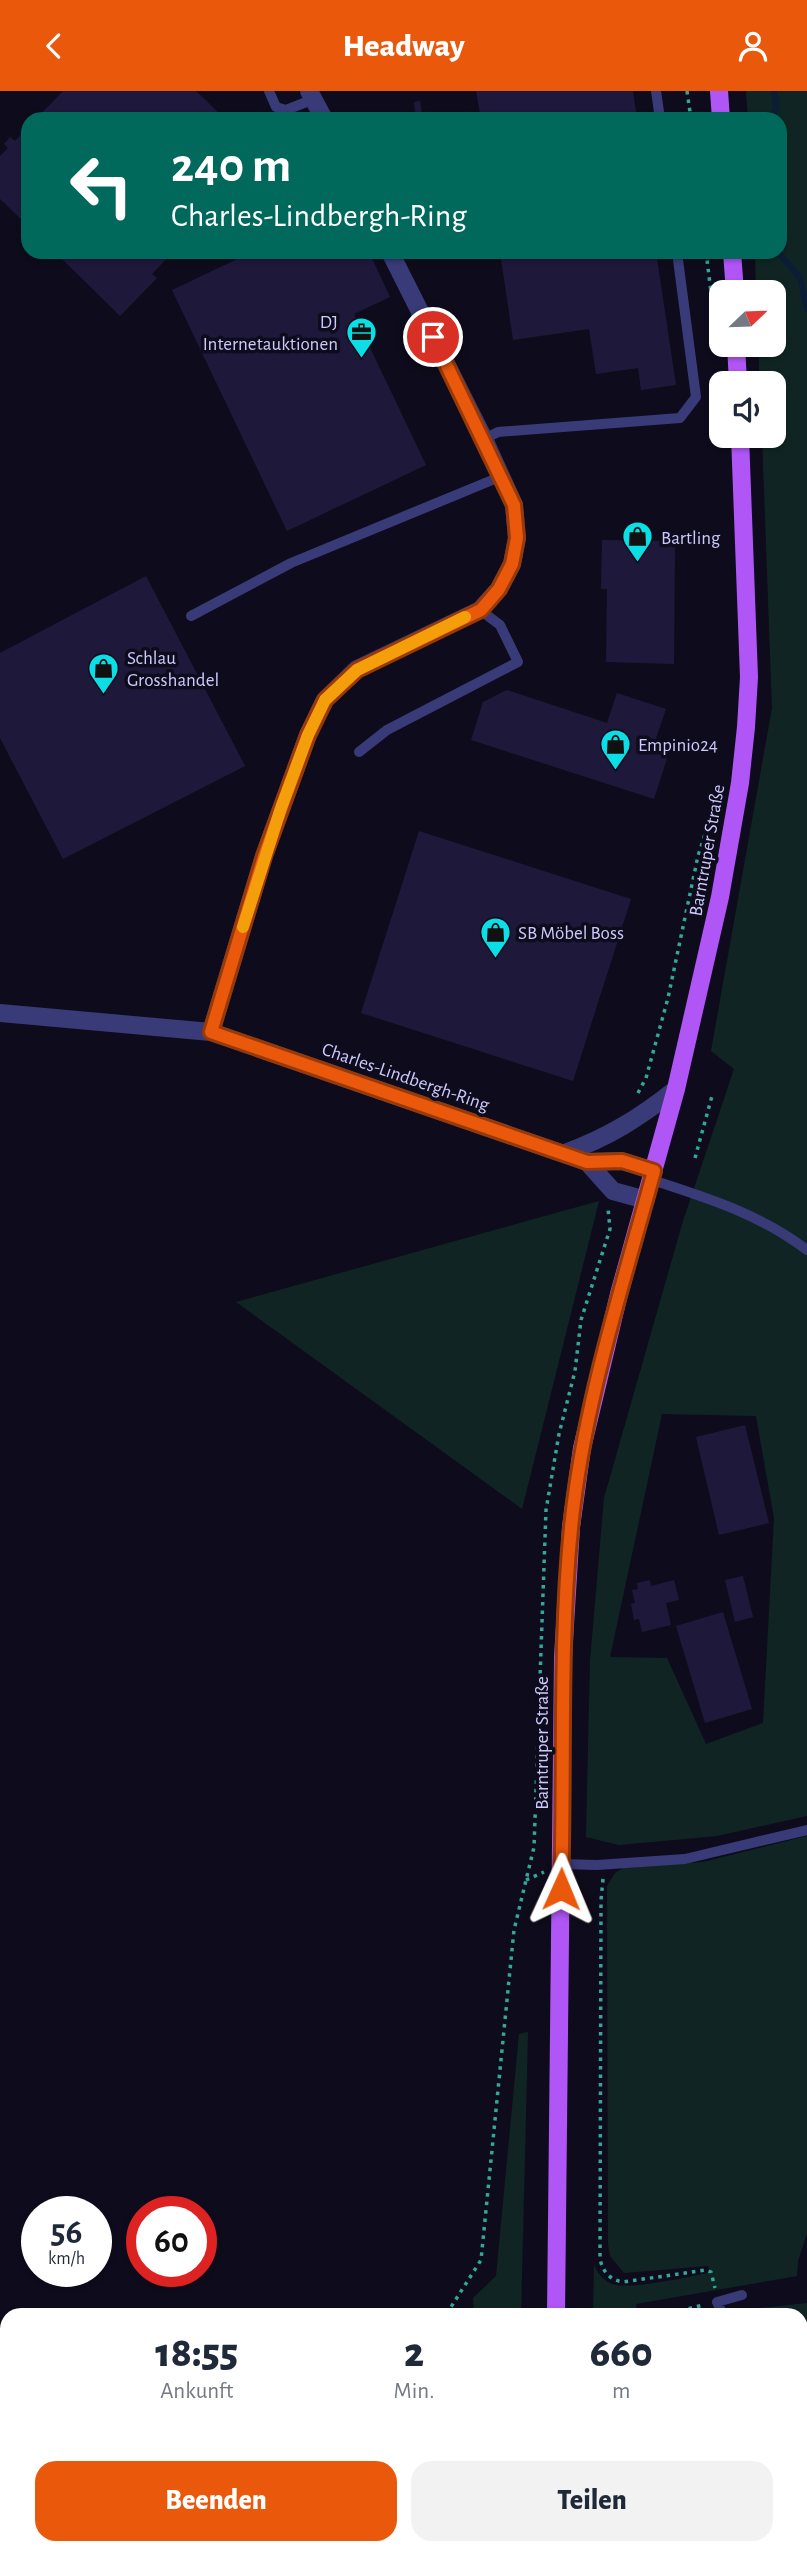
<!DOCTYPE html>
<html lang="de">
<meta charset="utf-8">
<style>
:root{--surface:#fff;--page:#f2f2f3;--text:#1f2937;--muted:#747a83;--accent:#ea580c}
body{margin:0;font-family:"Alegreya Sans",sans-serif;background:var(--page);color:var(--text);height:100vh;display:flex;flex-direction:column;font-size:26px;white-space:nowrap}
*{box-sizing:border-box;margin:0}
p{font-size:23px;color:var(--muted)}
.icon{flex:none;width:38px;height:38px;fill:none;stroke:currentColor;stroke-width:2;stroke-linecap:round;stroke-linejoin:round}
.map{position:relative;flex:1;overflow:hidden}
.sheet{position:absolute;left:0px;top:2217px;width:808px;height:247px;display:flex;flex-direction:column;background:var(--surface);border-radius:21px 21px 0 0;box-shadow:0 2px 5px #0004}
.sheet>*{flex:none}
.hud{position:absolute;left:21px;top:21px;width:766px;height:147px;border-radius:21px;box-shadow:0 2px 5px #0004;background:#00695c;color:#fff;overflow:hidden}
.needle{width:46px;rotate:67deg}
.controls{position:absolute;left:709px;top:189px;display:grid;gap:14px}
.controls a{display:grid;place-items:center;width:77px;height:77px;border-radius:14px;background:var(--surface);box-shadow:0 2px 5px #0004;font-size:35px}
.speed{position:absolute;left:21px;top:2105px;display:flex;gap:14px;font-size:35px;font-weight:700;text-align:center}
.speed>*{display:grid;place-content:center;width:91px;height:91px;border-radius:50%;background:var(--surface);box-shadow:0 2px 5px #0004;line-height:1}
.speed small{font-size:18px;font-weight:400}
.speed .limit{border:10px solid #d22;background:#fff;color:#111}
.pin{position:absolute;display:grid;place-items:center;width:60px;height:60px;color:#fff;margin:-30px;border:4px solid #fff;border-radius:50%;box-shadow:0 2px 7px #0007}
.me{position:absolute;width:77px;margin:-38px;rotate:1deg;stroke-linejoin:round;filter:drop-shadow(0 0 5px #0008)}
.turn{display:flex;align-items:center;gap:24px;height:147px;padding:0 35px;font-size:32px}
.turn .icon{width:91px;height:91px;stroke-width:2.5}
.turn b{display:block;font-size:49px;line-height:60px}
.eta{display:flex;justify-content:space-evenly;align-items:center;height:119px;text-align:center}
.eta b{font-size:42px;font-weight:800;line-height:49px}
.action{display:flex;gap:14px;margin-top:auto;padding:14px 35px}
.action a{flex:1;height:80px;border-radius:21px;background:var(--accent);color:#fff;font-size:28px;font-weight:800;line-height:80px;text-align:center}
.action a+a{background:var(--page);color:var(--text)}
header{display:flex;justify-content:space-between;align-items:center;height:91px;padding:0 35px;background:var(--accent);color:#fff;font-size:32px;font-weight:800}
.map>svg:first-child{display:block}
.green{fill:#102523;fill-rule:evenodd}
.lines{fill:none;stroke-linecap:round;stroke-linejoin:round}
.stream{stroke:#0b1d36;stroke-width:6}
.building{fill:#1e193b}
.path{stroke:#33a798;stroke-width:3.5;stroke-dasharray:3.5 5;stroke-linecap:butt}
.lane{stroke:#393b78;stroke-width:10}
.street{stroke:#393b78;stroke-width:18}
.secondary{stroke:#666cf7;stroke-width:18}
.primary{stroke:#b056f6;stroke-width:18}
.route-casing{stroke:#983908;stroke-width:18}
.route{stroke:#ea580c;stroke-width:12}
.slow{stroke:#f59e0b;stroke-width:12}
.labels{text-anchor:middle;stroke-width:7;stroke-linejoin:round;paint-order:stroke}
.poi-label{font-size:19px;fill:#ccc9fc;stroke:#0e0c1c;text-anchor:start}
.street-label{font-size:19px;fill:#ccc9fc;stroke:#0e0c1c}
</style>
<header><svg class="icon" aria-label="back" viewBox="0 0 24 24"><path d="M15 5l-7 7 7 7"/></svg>Headway<svg class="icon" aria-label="person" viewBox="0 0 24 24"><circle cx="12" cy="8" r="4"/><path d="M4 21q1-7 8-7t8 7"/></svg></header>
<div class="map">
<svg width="807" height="2463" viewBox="0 0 807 2463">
<rect width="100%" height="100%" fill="#0e0c1c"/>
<!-- green -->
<path class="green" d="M746 0H807V1725L717 1745 619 1754 586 1746 590 1570 604 1407 683 1130 734 978 711 960 772 617 762 345H774V292H760L758 254H774V201H756L755 161H780V28H748ZM662 1323 756 1325 774 1427 763 1632 706 1653 667 1567 610 1566Z
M599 1110 522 1418 236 1211Z
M807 1745V2142L798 2170 797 2185 636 2213 638 2224H593L594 2173C596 2181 604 2190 612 2193 629 2199 691 2186 711 2181L708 2175 624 2182 610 2165 608 2153 607 1795 615 1782 623 1777 703 1771Z
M528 1941 521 2224H474L473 2207 496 2185 519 1943Z
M807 2212V2425L802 2421V2224H742L739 2219Z
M7 2428V2457H469L449 2463H0V2431Z
M624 2457H731L741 2463H620Z"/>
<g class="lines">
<!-- stream -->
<path class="stream" d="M772 28 776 16 774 0
M778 161 800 187 807 218"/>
</g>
<!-- building -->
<path class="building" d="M63 0H196L225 28H36Z
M476 0H633L637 28H481Z
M420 10 423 28H416L414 11Z
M28 36V135L0 108V65L8 57 4 53 10 46 15 50Z
M55 161H173L152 183 157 187 120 225Z
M252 161H369L390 206 354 223 426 374 287 440 172 199Z
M500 161H656L676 294 641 299 638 277 596 283 589 238 513 249Z
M602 449 675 450 674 573 606 571 607 498H601Z
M146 485 245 675 63 768 0 647V562Z
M507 599 607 632 617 602 666 618 656 647 672 652 654 708 471 649 483 611Z
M419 740 631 808 573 990 361 922Z
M745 1334 769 1432 719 1444 696 1346Z
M743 1485 753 1526 735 1531 725 1489Z
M650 1489 651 1495 674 1489 679 1509 666 1512 671 1534 642 1541 639 1528 634 1529 631 1513 635 1512 632 1499 638 1498 637 1492Z
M723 1521 752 1618 705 1632 676 1535Z"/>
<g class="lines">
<!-- path -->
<path class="path" d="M687 0 691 28
M706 161 717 249
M638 1002 646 987 668 907 698 765 717 706
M695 1067 712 1005
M603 1788 601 1809 600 2168C603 2181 610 2189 623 2191L706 2179 711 2181 715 2197
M526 1789 544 1781
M450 2224 451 2216 481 2169 514 1839 534 1756 546 1419 559 1343 575 1280 581 1229 610 1138 608 1117
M664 2224 703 2214
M0 2423 7 2421
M802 2427 807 2431"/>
<!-- lane -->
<path class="lane" d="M269 0 276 16 286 19 314 8
M656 0 660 28
M484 348 498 341 680 327 696 306 677 161
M191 525 291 472 502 385
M359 661 387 639 518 571 500 534 480 519
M652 1089C707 1107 760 1123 807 1159
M562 1773 597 1774 685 1768 807 1739
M723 2224 717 2211 742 2204"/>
<!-- street -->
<path class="street" d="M309 0 324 28
M0 922 211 941 587 1071 622 1070 654 1080
M211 941 264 765 308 644 325 609 357 578 480 519 499 498 512 473 517 447 514 414 484 348 390 161
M565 1062C609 1046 639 1027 676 998
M587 1071 613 1100 646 1109"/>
<!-- secondary -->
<path class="secondary" d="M802 2457 807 2460
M587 2463 590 2457"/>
<!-- primary -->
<path class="primary" d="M719 0 721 28
M732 161 735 201
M736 254 738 292
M556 2224 563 1566 571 1436 582 1357 619 1203 676 998 720 806 740 692 746 636 749 586 740 345
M556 2457V2463"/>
</g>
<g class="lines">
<defs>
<path id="route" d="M433 246 514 414 517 447 512 473 499 498 481 519 357 579 325 609 308 644 264 765 211 941 587 1071 622 1070 654 1080C622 1197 583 1315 571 1437 559 1557 565 1678 561 1798"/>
</defs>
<!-- route casing -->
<use href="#route" class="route-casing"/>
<!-- route -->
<use href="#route" class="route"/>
<!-- slow -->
<path class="slow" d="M243 836 281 717 308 644 325 609 357 579 465 526"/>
</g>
<!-- icons -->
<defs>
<symbol id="office-pin" viewBox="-11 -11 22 30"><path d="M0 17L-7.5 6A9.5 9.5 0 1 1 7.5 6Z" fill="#0cdee6" stroke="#0e0c1c"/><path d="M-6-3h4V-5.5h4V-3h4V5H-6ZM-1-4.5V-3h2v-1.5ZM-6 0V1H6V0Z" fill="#111"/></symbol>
<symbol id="shop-pin" viewBox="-11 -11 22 30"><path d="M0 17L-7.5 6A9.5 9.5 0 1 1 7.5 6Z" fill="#0cdee6" stroke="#0e0c1c"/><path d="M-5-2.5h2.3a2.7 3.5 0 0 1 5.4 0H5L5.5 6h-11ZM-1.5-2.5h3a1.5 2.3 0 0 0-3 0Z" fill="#111"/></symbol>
</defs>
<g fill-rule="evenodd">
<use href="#office-pin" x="344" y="224" width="35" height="47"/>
<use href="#shop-pin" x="620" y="428" width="35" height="47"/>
<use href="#shop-pin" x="86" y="560" width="35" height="47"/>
<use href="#shop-pin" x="598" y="636" width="35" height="47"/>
<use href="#shop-pin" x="478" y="824" width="35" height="47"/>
</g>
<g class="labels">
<!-- poi labels -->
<g class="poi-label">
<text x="338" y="237" text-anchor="end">DJ<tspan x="338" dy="22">Internetauktionen</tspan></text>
<text x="661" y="453">Bartling</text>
<text x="127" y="573">Schlau<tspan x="127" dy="22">Grosshandel</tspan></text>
<text x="638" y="660">Empinio24</text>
<text x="518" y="848">SB Möbel Boss</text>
</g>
<!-- street labels -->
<g class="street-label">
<text transform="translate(706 759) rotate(-80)" y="7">Barntruper Straße</text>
<text transform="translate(406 985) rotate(19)" y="7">Charles-Lindbergh-Ring</text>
<text transform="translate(541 1652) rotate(-90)" y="7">Barntruper Straße</text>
</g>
</g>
</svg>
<div class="controls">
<a><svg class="needle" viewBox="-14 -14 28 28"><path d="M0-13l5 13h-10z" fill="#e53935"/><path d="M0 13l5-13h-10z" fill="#747a83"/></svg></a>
<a><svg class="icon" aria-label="sound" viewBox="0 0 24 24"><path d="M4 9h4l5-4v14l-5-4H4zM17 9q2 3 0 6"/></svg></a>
</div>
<div class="speed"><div>56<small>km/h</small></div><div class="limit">60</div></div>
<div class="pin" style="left:433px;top:246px;background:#d93025"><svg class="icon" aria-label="arrive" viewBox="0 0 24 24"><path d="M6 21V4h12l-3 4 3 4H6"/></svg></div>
<svg class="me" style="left:561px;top:1798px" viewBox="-20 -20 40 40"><path d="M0-17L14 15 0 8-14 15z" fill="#ea580c" stroke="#fff" stroke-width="4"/></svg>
<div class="hud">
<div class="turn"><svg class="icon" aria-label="left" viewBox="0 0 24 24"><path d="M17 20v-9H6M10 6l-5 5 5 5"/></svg><div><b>240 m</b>Charles-Lindbergh-Ring</div></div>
</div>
<section class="sheet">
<div class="eta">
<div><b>18:55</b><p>Ankunft</p></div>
<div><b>2</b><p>Min.</p></div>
<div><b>660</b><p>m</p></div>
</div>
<div class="action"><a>Beenden</a><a>Teilen</a></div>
</section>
</div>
